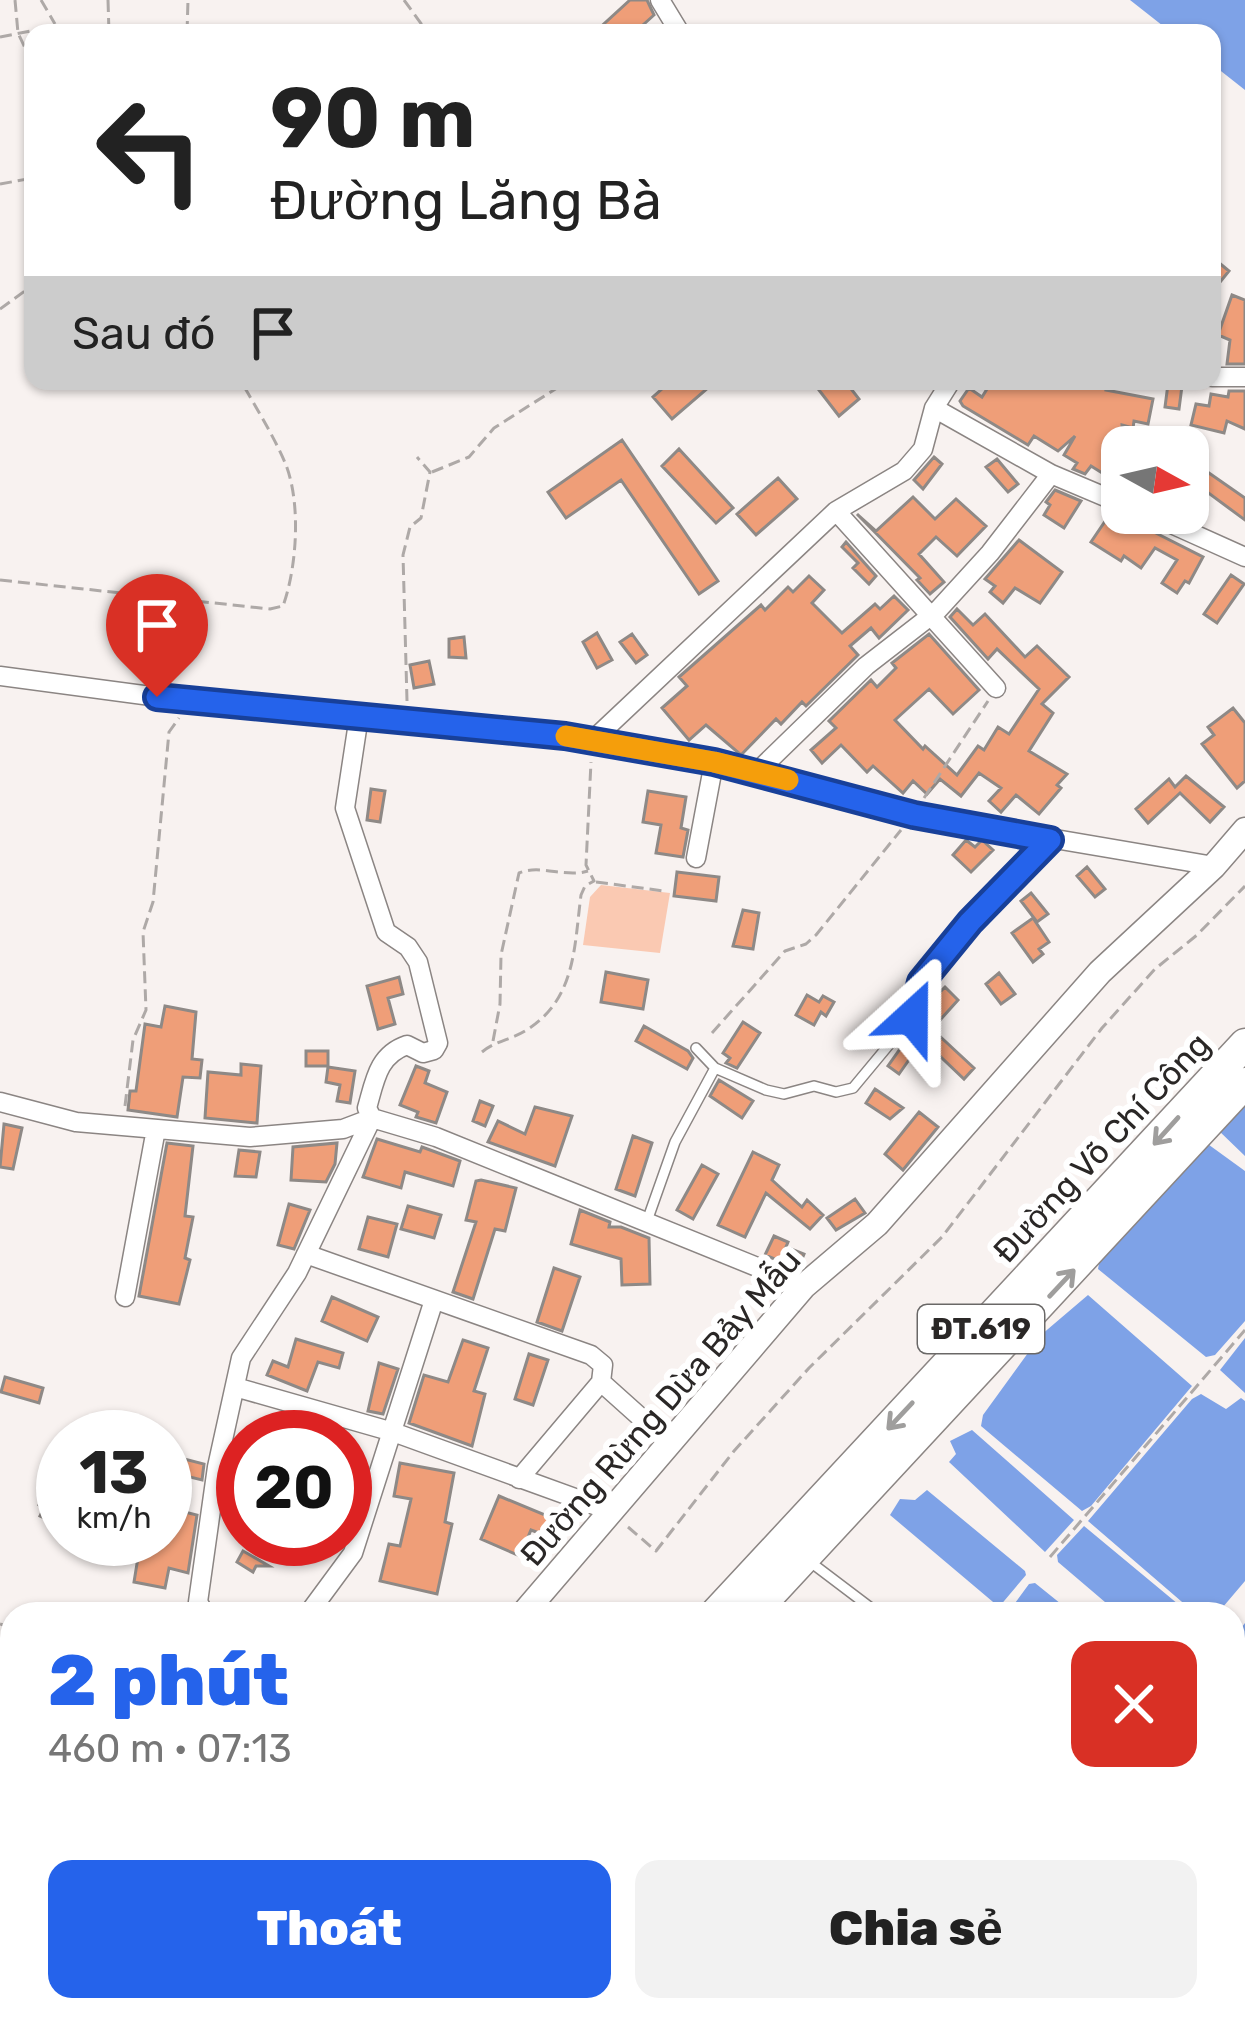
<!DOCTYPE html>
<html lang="vi">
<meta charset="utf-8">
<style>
:root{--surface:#fff;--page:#f2f2f2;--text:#222;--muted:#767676;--accent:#2563eb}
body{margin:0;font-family:Rubik,sans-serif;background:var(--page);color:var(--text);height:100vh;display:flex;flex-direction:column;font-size:45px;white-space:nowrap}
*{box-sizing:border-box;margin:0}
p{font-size:39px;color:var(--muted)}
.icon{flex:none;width:66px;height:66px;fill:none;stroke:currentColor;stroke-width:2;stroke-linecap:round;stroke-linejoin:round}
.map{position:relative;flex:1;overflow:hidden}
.panel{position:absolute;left:0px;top:1602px;width:1245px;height:420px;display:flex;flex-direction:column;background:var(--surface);border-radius:36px 36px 0 0;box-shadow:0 3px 9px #0004}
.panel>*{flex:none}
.banner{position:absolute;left:24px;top:24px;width:1197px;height:366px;border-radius:24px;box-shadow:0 3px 9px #0004;background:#fff;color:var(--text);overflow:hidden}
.needle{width:78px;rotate:98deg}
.fabs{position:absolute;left:1101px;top:426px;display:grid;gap:24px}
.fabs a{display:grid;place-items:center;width:108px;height:108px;border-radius:24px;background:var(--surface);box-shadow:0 3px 9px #0004;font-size:60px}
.speed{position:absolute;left:36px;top:1410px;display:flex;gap:24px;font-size:60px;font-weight:700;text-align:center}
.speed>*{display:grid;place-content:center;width:156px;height:156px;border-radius:50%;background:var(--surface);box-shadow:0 3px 9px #0004;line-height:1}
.speed small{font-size:30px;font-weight:400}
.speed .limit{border:18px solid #d22;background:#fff;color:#111}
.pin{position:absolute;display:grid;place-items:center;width:102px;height:102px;color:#fff;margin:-123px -51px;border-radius:50% 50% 50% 0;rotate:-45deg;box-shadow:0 0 12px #0007}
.pin .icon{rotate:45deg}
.me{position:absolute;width:132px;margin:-66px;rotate:24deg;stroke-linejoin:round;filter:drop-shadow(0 0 9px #0008)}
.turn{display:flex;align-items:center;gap:42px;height:252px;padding:0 48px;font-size:54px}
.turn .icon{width:156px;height:156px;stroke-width:2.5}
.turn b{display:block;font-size:84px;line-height:102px}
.then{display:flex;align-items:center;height:114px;padding:0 48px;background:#0003;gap:24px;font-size:45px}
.round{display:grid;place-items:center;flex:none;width:126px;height:126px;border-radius:24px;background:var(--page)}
.overview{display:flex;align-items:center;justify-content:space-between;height:204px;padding:0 48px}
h1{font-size:72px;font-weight:800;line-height:90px;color:var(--accent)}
.action{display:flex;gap:24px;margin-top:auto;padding:24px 48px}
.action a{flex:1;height:138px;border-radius:24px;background:var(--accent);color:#fff;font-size:48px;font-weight:800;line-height:138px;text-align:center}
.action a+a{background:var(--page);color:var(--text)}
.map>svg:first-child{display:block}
.green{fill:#fac9b2}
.water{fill:#7ea2e7}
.building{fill:#ef9e78;stroke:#8e8986;stroke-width:3}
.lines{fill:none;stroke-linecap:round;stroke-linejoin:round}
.service-casing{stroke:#8b8583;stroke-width:12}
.minor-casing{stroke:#8b8583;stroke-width:21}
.tertiary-casing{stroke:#8b8583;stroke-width:27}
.primary-casing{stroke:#8b8583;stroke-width:33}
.path{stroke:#aea9a7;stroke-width:3;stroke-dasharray:12 6;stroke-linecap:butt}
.service{stroke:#fff;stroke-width:9}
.minor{stroke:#fff;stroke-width:18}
.tertiary{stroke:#fff;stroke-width:24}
.primary{stroke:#fff;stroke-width:30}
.oneway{stroke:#9f9e9d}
.route-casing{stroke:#184099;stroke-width:30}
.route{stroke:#2563eb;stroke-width:21}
.slow{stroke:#f59e0b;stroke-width:21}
.labels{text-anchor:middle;stroke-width:12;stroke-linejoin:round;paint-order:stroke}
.shield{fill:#fff;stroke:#6a6867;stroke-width:3}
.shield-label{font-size:30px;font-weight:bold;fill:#2a2726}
.street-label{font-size:33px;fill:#2a2726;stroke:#fff}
</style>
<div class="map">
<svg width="1245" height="2022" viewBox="0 0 1245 2022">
<rect width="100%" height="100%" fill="#f8f2f0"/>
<!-- green -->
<path class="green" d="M601 885 670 893 660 953 583 945 590 897Z"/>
<!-- water -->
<path class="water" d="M1130 0H1245V90L1212 64V33H1172Z
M1245 1104V1156L1217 1129Z
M1205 1142 1245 1171V1321L1215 1355 1206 1357 1098 1269 1100 1258Z
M1088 1295 1192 1386 1091 1506 1082 1511 981 1426 983 1415 1041 1335Z
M1245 1338V1393L1220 1370Z
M1201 1394 1226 1409 1241 1398 1245 1401V1581L1217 1614H1196L1088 1521 1192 1399Z
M972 1430 1074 1520 1045 1552 949 1462 956 1454 950 1441Z
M927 1490 1025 1571 1026 1575 999 1607 890 1515 900 1499 915 1500Z
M1084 1526 1190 1614H1119L1058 1562 1057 1555Z
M1035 1583 1066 1608 1061 1614H1007L1029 1584Z
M1245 1623V1744L1233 1734V1638Z
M1233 1742 1245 1752V1810L1233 1800Z
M1233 1999 1245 2015V2022H1168L1118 2012 1091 2017 1088 2022H1002L1004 2010H1233Z
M614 2010H821L820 2022H602Z"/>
<!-- building -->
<path class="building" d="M630 0H647L654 15 634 33H594Z
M1212 257 1229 271 1212 292Z
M1232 295 1245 300V364H1227L1230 340 1218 335Z
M671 381H716L672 419 653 397Z
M812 381H845L859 399 839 416Z
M992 381H1096L1107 386 1106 390 1153 399 1148 424 1134 421 1133 428 1122 425V469L1115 481 1091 466 1085 474 1073 469 1077 463 1064 455 1075 436 1058 451 1034 436 1028 445 963 406 960 401 969 388 982 397Z
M1168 384 1182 386 1179 409 1165 407Z
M1229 391H1245V429L1227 421 1224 433 1191 425 1196 404 1209 406 1211 394 1228 397Z
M622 440 718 581 699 594 621 480 566 518 548 492Z
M679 449 733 508 716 523 662 466Z
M934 457 942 464 923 489 914 480Z
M997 459 1018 484 1008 492 986 467Z
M1209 473 1245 498V520L1199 486Z
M778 478 797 499 756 535 737 514Z
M1055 490 1081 501 1064 528 1044 515 1050 505 1046 502Z
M913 497 935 519 956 499 986 526 957 556 936 537 919 554 944 582 930 594 917 580 920 578 857 514 876 531Z
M1134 513 1140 525 1203 557 1189 583 1185 581 1177 593 1162 583 1177 560 1155 548 1141 568 1124 556 1121 561 1091 542 1110 514 1122 517Z
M1019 540 1062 572 1040 603 1015 588 1003 603 990 592 995 586 985 579Z
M846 542 876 576 869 584 853 568 858 563 842 547Z
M1231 575 1244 584 1217 623 1204 614Z
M809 576 824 590 812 603 842 633 875 604 880 609 894 596 908 610 879 638 871 628 850 646 858 655 806 706 802 702 781 724 776 719 741 755 706 725 689 740 662 708 687 686 679 677 761 605 765 610 788 587 793 592Z
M957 609 973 625 985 614 1025 657 1037 646 1069 677 1042 704 1053 713 1029 751 1067 774 1057 785 1061 788 1039 814 1016 795 1001 812 989 801 1001 788 979 773 961 796 940 779 927 794 913 781 903 793 873 766 867 772 841 745 822 763 811 750 836 728 829 721 871 680 877 687 896 668 892 663 929 634 979 690 953 714 929 689 895 720 923 749 925 746 957 775 978 746 984 750 998 727 1009 734 1039 689 997 649 988 659 950 617Z
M597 633 612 660 597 668 583 642Z
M632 634 647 655 636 663 620 642Z
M464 637 466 658 449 657V639Z
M429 661 434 684 414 688 410 665Z
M1233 708 1245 723V781L1237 788 1202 744 1214 735 1208 727Z
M1186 776 1224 807 1210 822 1180 793 1148 823 1136 809 1169 779 1175 787Z
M371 789 385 791 380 822 367 820Z
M648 791 686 797 681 828 688 830 683 857 656 853 661 825 643 822Z
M966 840 975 847 982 840 993 850 971 872 953 855Z
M1087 867 1105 889 1095 897 1077 876Z
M677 872 719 877 716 901 674 896Z
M1031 893 1048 914 1037 922 1021 901Z
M743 910 759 913 753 949 733 946Z
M1033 918 1049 942 1039 949 1043 954 1033 962 1012 933Z
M606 972 648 980 643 1009 601 1002Z
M999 973 1015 994 1001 1004 986 984Z
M399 977 403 994 388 998 395 1024 378 1029 367 986Z
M945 987 958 1000 932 1029 974 1068 964 1079 923 1040 899 1074 888 1066 919 1022 924 1008Z
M807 995 819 1002 823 996 834 1002 826 1016 821 1012 814 1025 796 1015Z
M165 1006 196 1012 192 1059 202 1060 200 1078 183 1077 177 1117 128 1110 130 1091H136L145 1024 161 1027Z
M743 1022 760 1033 737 1068 726 1063 730 1058 723 1053Z
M644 1026 688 1051 693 1058 687 1069 636 1041Z
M306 1051H328V1066H306Z
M241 1064 261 1066 257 1123 205 1118 208 1072 241 1075Z
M416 1066 429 1071 425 1083 447 1092 436 1123 416 1117 418 1112 400 1105Z
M328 1067 355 1071 350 1103 337 1101 340 1085 326 1082Z
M719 1080 753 1101 742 1118 710 1096Z
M875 1089 903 1108 890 1119 866 1103Z
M480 1101 493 1106 485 1126 473 1121Z
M535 1107 572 1116 555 1166 488 1142 498 1121 525 1134Z
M919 1112 938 1127 903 1170 885 1154Z
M4 1124 22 1128 13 1169 0 1167Z
M633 1136 652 1143 635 1196 616 1189Z
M377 1139 420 1152 422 1147 460 1161 453 1186 405 1172 401 1188 363 1177Z
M167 1143 193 1146 185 1216 193 1217 185 1258 190 1260 179 1304 139 1296Z
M337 1143 335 1164 326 1182 291 1180 293 1147Z
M239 1150 260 1152 256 1177 235 1176Z
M753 1152 779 1165 772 1180 802 1207 807 1200 823 1215 810 1229 766 1193 745 1237 718 1225Z
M702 1165 718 1174 693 1219 677 1210Z
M481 1180 516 1188 505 1231 495 1229 473 1299 453 1292 476 1222 466 1220 476 1181Z
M855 1199 865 1213 836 1230 827 1218Z
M289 1204 310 1210 294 1249 278 1245Z
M408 1206 441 1215 434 1238 401 1229Z
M580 1210 610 1222 609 1227H621L649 1238 650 1284 622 1285 621 1259 571 1244Z
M368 1217 397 1224 388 1257 359 1249Z
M774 1236 788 1242 786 1247 804 1254 798 1269 765 1255Z
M554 1268 580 1277 562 1331 537 1322Z
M332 1297 378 1317 367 1341 322 1321Z
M296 1339 343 1353 339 1368 318 1362 307 1391 267 1375 273 1361 288 1367Z
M463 1340 488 1348 474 1391 485 1394 472 1446 409 1423 424 1375 448 1382Z
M529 1354 548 1360 533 1405 515 1399Z
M379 1363 398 1369 383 1414 368 1411Z
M5 1377 43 1388 39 1403 1 1392Z
M63 1452V1500L53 1522 40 1516 44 1508 39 1505Z
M165 1454 204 1464 202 1480 182 1475 177 1510 197 1515 188 1573 169 1568 165 1588 134 1582 141 1539H165Z
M345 1459 359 1463 349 1499H345Z
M400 1463 454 1473 445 1522 452 1524 437 1594 380 1581 389 1544 400 1546 411 1499 394 1496Z
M499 1496 562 1522 555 1539 531 1530 520 1556 481 1539Z
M243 1551 250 1555 269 1566H256L253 1572 237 1562Z"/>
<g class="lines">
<defs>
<path id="service" d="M696 1048 715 1068 766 1090 784 1094 814 1086 836 1092 853 1088 912 1017 921 982 970 922 1050 840
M647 1221 675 1142 715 1068
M809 1561 879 1614
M1233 1883 1245 1893
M530 2022 541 2010
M904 2022V2010"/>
<path id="minor" d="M660 0 680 33
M1212 377H1245
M934 408 1051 474 1122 504
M836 511 996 688
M1147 513 1245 557
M0 676 196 702 565 736 757 772 914 815 1214 866
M592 741 836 511 904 471 923 449 934 408 951 381
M757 772 866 666 937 611 990 553 1051 474
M696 858 714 762
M0 1102 76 1122 250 1137 343 1129 372 1118 436 1137 804 1286
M306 1254 591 1355 603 1365 601 1382 519 1479
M125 1297 156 1129
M601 1382 668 1442
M235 1387 393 1432 608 1510
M205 1614 198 1602 217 1467 241 1358 297 1273 372 1118 367 1108C375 1080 378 1055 407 1045L423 1053 434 1050 438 1043 418 962 408 947 386 932 345 808 359 716
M308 1614 353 1553 434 1300
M0 1947 12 1940"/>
<path id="tertiary" d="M523 1614 804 1286 877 1224 1100 972 1214 866 1245 830
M0 1998 13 2022
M188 2022 198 2010"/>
<path id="primary" d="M715 1614 1245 1044
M752 1614 1245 1083
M338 2022 349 2010
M376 2022 387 2010"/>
</defs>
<!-- service casing -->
<use href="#service" class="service-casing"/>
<!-- minor casing -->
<use href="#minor" class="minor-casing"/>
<!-- tertiary casing -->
<use href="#tertiary" class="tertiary-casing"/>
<!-- primary casing -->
<use href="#primary" class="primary-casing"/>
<!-- path -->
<path class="path" d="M15 0 18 33 33 65
M41 0 55 24
M108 0 109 33
M404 0 428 33
M187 33 188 0
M0 37 56 26 63 33
M0 184 33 178
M0 309 33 285
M432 472 469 457 494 428 568 381
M0 580 270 609 283 606C297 567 301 504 286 465 274 436 256 408 241 381
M407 701 403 555 410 527 421 518 430 472 417 457
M924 798 988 701
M596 882 664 891
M712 1033 785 951 806 944 816 935 901 830
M493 1041 500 1004 501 955 519 873C540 864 565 878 588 871
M482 1052C495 1041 510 1040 525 1031 576 1000 574 948 581 895L585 886 594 881 586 865 591 762
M125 1106 133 1040 146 1010 143 932 153 902 169 732 179 718
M628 1527 656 1551 734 1451 809 1368 942 1237 1102 1028 1155 969 1197 935 1245 886
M1050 1557 1245 1330
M0 1624 12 1628"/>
<!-- service -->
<use href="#service" class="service"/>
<!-- minor -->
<use href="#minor" class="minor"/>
<!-- tertiary -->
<use href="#tertiary" class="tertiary"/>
<!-- primary -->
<use href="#primary" class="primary"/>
</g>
<!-- one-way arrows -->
<defs><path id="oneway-shaft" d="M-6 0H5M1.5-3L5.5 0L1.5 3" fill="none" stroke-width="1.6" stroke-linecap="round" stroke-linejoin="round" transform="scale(3)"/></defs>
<g class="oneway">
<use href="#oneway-shaft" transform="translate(1166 1131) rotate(132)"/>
<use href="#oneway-shaft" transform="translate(1062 1283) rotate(-47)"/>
<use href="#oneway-shaft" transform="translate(900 1416) rotate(133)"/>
</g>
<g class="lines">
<defs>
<path id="route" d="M157 697 565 736 714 762 914 815 1050 840 970 922 921 982 912 1017"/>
</defs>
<!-- route casing -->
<use href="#route" class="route-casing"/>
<!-- route -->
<use href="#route" class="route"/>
<!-- slow -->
<path class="slow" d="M566 736 714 762 788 780"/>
</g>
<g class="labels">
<!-- shield labels -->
<rect class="shield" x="918" y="1305" width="126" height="48" rx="9"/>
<g class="shield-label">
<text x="981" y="1339">ĐT.619</text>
</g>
<!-- street labels -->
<g class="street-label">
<text transform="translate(1101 1147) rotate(-47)" y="12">Đường Võ Chí Công</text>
<text transform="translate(660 1407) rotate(-49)" y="12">Đường Rừng Dừa Bảy Mẫu</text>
</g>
</g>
</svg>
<div class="fabs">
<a><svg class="needle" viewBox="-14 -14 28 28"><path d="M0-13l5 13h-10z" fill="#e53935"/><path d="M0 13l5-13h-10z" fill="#767676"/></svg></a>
</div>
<div class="speed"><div>13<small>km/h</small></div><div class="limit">20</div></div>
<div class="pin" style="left:157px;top:697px;background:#d93025"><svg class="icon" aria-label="arrive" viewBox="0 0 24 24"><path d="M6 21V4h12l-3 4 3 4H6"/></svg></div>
<svg class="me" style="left:912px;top:1017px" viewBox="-20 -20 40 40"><path d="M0-17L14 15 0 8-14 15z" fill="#2563eb" stroke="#fff" stroke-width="4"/></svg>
<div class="banner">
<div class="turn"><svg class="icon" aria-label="left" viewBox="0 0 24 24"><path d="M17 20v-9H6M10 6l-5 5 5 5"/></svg><div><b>90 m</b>Đường Lăng Bà</div></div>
<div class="then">Sau đó<svg class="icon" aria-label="arrive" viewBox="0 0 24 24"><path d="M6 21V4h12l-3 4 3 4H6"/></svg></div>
</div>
<section class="panel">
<div class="overview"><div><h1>2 phút</h1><p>460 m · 07:13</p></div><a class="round" style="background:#d93025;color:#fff"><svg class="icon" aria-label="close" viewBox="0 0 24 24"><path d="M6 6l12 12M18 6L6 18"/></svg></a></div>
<div class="action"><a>Thoát</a><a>Chia sẻ</a></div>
</section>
</div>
